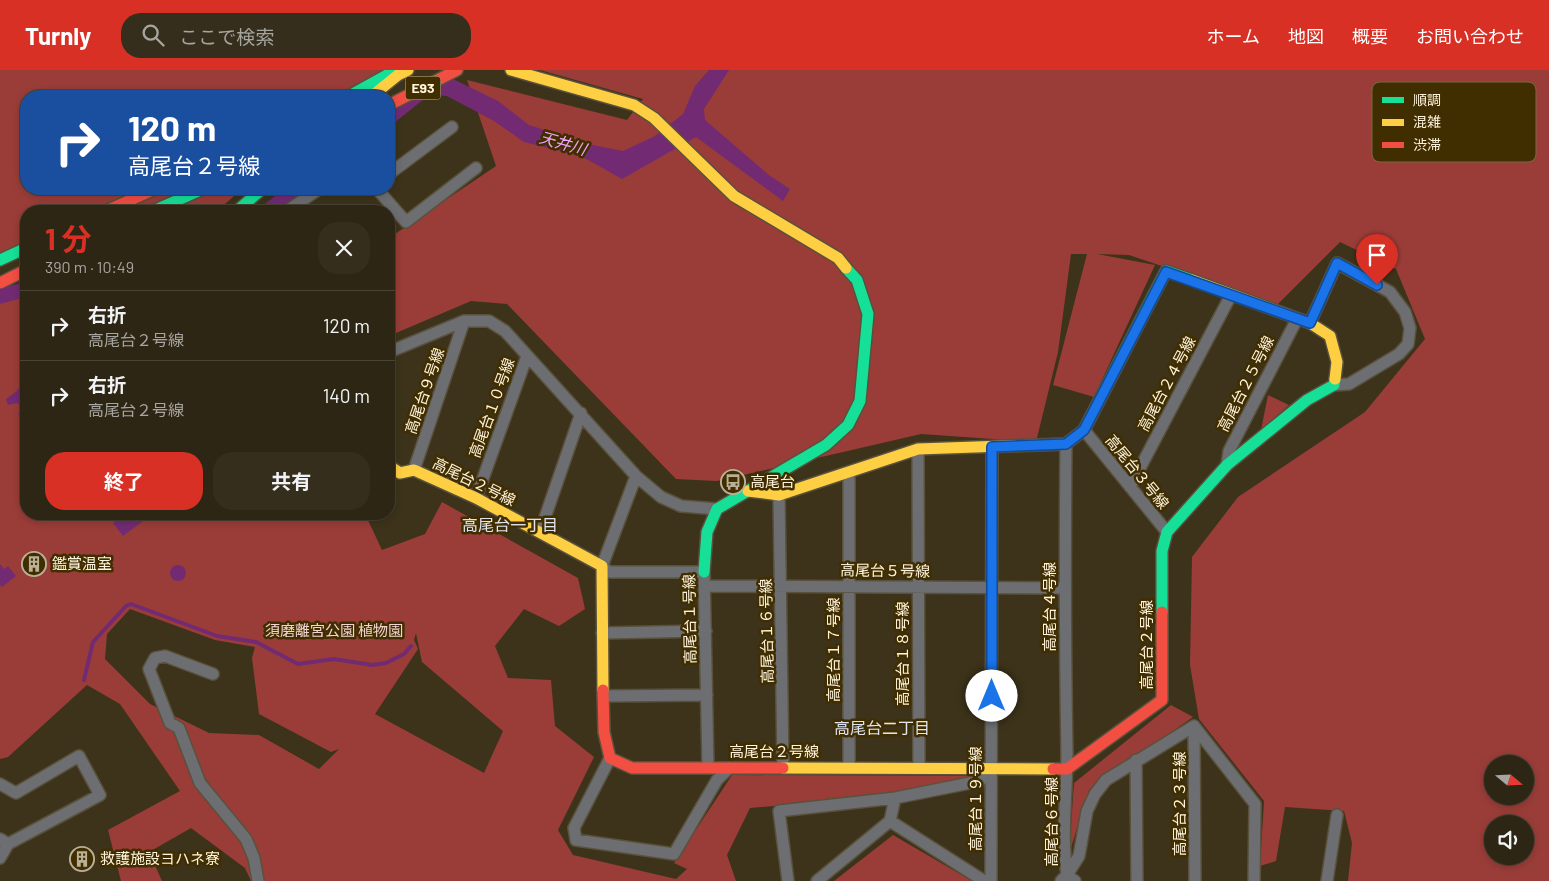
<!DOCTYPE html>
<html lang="ja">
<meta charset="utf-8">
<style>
:root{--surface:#2e2614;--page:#362e1d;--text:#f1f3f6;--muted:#a7a5a0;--line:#494334;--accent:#d93025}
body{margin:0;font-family:Barlow,"Noto Sans JP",sans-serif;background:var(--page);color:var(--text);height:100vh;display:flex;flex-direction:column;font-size:19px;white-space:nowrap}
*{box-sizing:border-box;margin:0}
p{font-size:16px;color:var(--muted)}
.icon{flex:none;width:28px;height:28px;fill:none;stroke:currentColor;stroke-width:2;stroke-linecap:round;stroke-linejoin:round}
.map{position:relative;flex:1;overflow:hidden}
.sheet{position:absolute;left:20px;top:135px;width:375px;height:315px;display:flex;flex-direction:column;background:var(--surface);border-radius:20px;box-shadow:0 2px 8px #0003,0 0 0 1px var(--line)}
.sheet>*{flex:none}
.banner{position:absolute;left:20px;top:20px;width:375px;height:105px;border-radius:20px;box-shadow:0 2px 8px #0003,0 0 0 1px var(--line);background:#1a4fa0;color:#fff;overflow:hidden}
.needle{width:32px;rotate:109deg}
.tools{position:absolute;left:1484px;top:685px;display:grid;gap:10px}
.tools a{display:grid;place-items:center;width:50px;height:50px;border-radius:50%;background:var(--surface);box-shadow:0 2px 8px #0003,0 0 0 1px var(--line);font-size:25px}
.pin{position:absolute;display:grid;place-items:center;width:42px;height:42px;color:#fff;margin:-51px -21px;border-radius:50% 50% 50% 0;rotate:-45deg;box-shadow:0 0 5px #0007}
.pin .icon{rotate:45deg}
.me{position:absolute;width:55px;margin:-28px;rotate:0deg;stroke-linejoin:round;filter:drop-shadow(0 0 4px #0008)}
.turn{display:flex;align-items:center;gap:18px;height:105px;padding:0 25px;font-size:22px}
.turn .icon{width:65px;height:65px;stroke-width:2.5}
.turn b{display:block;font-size:35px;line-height:42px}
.round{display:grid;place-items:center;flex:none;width:52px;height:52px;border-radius:20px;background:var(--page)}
.overview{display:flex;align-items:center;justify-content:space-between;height:85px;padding:0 25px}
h1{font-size:30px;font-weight:700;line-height:38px;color:var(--accent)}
.button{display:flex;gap:10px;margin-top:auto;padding:10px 25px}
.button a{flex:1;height:58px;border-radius:20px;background:var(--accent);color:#fff;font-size:20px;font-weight:700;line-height:58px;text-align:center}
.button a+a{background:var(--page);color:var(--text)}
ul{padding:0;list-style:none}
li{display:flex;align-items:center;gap:15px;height:70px;padding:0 25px;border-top:1px solid var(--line)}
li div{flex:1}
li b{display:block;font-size:19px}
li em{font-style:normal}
header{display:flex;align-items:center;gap:30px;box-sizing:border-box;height:70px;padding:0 25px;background:var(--accent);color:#fff}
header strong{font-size:24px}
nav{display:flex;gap:28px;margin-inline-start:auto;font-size:18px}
.search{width:350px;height:45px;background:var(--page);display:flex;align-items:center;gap:12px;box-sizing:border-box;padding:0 18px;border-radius:20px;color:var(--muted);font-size:19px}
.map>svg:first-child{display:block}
.green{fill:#9a3d38;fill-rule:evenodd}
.water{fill:#722b73}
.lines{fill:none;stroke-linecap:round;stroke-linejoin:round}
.stream{stroke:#722b73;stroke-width:4}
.street-casing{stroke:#59513c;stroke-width:14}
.fast-casing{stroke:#59513c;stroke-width:14}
.slow-casing{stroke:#59513c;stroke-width:14}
.jam-casing{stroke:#59513c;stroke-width:14}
.street{stroke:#6c6e72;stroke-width:11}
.fast{stroke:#16e098;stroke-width:11}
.slow{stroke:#ffcf43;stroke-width:11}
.jam{stroke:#f24e42;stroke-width:11}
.jam-bridge-casing{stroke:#59513c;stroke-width:14;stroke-linecap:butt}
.jam-bridge{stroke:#f24e42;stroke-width:11}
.route-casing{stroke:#114b97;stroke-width:12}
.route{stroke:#1a73e8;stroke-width:9}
.labels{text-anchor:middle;stroke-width:5;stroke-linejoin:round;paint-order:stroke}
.shield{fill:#402e01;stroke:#c5b89a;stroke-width:1}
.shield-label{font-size:14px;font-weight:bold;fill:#fef3dc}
.street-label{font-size:15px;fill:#fef3dc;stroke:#402e01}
.poi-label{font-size:15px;fill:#fef3dc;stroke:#402e01;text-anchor:start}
.park-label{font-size:15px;fill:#f3d3d0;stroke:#402e01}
.water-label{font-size:16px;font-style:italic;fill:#f2a2f7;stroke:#402e01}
.neighbourhood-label{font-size:16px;fill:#dee4f2;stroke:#402e01}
.key{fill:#402e01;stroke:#796943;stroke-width:1}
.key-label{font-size:14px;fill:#fef3dc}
</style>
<header>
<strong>Turnly</strong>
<div class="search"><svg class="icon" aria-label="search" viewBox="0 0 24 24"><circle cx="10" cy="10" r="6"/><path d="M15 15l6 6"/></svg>ここで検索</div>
<nav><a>ホーム</a><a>地図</a><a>概要</a><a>お問い合わせ</a></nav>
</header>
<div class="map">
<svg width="1549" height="811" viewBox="0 0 1549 811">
<rect width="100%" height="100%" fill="#3d331b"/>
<!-- green -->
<path class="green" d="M0 0H401L354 26H26V119H242L217 141H26V179L0 184Z
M540 0H1549V811H1348L1352 773 1344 741 1285 737 1276 791 1260 796 1264 731 1199 649 1190 595 1192 487 1238 427 1365 342 1425 269 1396 199 1340 172 1277 235 1129 185 1097 184 1155 195 1094 327 1053 315 1087 184H1071L1058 282 1036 372 921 364 717 411 676 409 507 234 471 231 389 266V168L496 96 467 10 627 50 643 29ZM1492 694H1525V726H1492ZM1492 754H1525V786H1492Z
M26 216V444H344L367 448 382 480 425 464 442 432 578 508 585 539 559 556 524 539 495 576 508 608 551 610 555 656 594 687 558 760 573 785 676 809 687 799 674 793 732 705 978 706 858 729 750 738 727 785 736 811H251L245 798 191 758 149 782 162 811H121L108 760 180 721 120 634 87 615 8 687 0 689V228ZM130 539 215 570 255 577 252 588 259 644 331 682 339 679 319 699 259 665 209 663 150 634 105 589 107 564ZM416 563 422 592 503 661 484 703 375 644 418 579 414 570Z
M1268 325 1289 335 1261 360Z
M1171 635 1193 647 1089 720 1069 784 1074 713Z
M893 765 972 811H834Z"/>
<!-- water -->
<path class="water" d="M709 0H729L704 39 705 50 769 105 790 119 783 131 696 67 622 109 581 86 524 72 494 51 447 26 429 25 389 57V38L453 9 498 31 529 55 588 74 623 81 655 66 683 44 695 16Z
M284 119H311L277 141H256Z
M26 212V227L0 234V218Z
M26 308V345L21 347 18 344 22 336 17 333 8 335 6 329 17 321Z
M125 444H132L136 448 139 446 143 451 123 466 113 453Z
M0 494 4 499 8 496 16 506 2 517 0 515Z
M170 503a8 8 0 1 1 16 0a8 8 0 1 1-16 0Z"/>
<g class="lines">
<!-- stream -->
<path class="stream" d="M84 610 93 572 126 536 131 534 217 566 256 572 298 594 334 589 372 595 386 593 404 584 411 576"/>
<defs>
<path id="street" d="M389 104 452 57
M377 119 406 152 476 98
M287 141 319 119
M1310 253 1337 193 1390 222 1405 242 1410 258 1408 274 1399 284 1349 314 1334 315
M389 282 464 251H489L505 261 636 406 661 427 681 436 717 439
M1084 360 1167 462
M918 379 919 698
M1227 395 1229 381 1297 249
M414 400 464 251
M636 406 602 496 609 502H704L708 697
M1130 417 1231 225
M779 425 783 697
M476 428 527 286
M540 462 581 343
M706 516 1065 518
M602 563 706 561
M213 604 165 586 155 588 149 599 170 653 179 658 200 713 246 769 254 788 258 811
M603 626 707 625
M1194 656 1195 811
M610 688 574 758 576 770 674 784 717 710 729 698
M1136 690 1137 811
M849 698V403
M0 714 16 723 79 686 100 725 8 774
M890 751 984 811
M0 769 8 774 0 788
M788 811 779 741 895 728 980 711 991 698
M817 811 890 751 895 728
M991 811 992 377
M1061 811 1067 805C1061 765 1067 724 1067 683 1065 580 1065 477 1066 374
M1075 811 1067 805 1079 786 1087 741 1095 724 1106 710 1194 656 1255 734 1254 811
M1327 811 1337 745"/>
<path id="fast" d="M349 26 396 0
M153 141 203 119
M237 141 262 119
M0 190 26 178
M1075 367 1084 360 1166 201 1192 210
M704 502 707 462 717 439 826 375 848 355 860 331 868 244 857 210 846 198
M1162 542V481L1167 462 1227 395 1307 330 1334 315 1335 309"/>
<path id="slow" d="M511 0 634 35 654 48 734 126 838 188 846 198
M372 26 398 5 408 0
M1192 210 1310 253 1330 266 1337 292 1335 309
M389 396 400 403 414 400 476 428 602 496 603 620
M748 421 779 425 918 379 1066 374 1075 367
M783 698 1053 699"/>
<path id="jam" d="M389 35 457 0
M106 141 155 119
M603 620 604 662 610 688 632 698H783
M1053 699H1067L1162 630V542"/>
</defs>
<!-- street casing -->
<use href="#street" class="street-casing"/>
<!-- fast casing -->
<use href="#fast" class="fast-casing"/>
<!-- slow casing -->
<use href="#slow" class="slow-casing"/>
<!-- jam casing -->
<use href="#jam" class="jam-casing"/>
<!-- street -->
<use href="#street" class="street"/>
<!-- fast -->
<use href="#fast" class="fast"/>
<!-- slow -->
<use href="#slow" class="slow"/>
<!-- jam -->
<use href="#jam" class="jam"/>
<defs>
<path id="jam-bridge" d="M0 213 26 200"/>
</defs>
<!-- jam-bridge casing -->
<use href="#jam-bridge" class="jam-bridge-casing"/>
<!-- jam-bridge -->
<use href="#jam-bridge" class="jam-bridge"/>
</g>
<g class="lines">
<defs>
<path id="route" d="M992 626V377L1066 374 1084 360 1166 202 1310 253 1337 193 1377 215"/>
</defs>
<!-- route casing -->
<use href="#route" class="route-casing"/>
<!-- route -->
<use href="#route" class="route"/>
</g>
<!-- icons -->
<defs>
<symbol id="bus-ring" viewBox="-11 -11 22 22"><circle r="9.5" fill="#402e01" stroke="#bab098" stroke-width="1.5"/><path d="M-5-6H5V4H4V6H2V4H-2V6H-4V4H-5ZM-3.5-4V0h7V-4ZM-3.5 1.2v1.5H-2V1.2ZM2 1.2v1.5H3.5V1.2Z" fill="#bab098"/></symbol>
<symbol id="building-ring" viewBox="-11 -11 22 22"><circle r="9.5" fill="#402e01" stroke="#bab098" stroke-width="1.5"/><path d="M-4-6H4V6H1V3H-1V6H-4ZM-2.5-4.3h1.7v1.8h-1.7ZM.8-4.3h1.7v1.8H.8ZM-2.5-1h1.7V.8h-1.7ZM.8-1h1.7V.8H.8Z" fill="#bab098"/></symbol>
</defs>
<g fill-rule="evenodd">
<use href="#bus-ring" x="719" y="398" width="28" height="28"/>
<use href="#building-ring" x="20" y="480" width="28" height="28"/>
<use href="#building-ring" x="68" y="775" width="28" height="28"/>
</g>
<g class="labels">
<!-- shield labels -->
<rect class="shield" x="405.5" y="6.5" width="35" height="23" rx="4"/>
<g class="shield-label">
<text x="423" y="23">E93</text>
</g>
<!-- street labels -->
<g class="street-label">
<text transform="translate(1167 314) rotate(-62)" y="5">高尾台２４号線</text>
<text transform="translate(1246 314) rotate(-63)" y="5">高尾台２５号線</text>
<text transform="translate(425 321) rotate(-71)" y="5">高尾台９号線</text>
<text transform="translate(492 338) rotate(-70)" y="5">高尾台１０号線</text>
<text transform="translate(1137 402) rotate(51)" y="5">高尾台３号線</text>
<text transform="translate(474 412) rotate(26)" y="5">高尾台２号線</text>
<text transform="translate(885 501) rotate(1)" y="5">高尾台５号線</text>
<text transform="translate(1050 537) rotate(-90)" y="5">高尾台４号線</text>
<text transform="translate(690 549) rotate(-91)" y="5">高尾台１号線</text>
<text transform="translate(767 561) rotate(-91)" y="5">高尾台１６号線</text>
<text transform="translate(1147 575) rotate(-90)" y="5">高尾台２号線</text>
<text transform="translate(834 580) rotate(-90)" y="5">高尾台１７号線</text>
<text transform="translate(903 584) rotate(-90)" y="5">高尾台１８号線</text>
<text x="774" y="687">高尾台２号線</text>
<text transform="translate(976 729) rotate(-90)" y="5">高尾台１９号線</text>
<text transform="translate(1180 734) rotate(-90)" y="5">高尾台２３号線</text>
<text transform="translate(1052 752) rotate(-90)" y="5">高尾台６号線</text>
</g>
<!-- poi labels -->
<g class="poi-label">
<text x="750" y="417">高尾台</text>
<text x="52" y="499">鑑賞温室</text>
<text x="100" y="794">救護施設ヨハネ寮</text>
</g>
<!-- park labels -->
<g class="park-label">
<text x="334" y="566">須磨離宮公園 植物園</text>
</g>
<!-- water labels -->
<g class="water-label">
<text transform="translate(563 73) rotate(16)" y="6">天井川</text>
</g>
<!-- neighbourhood labels -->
<g class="neighbourhood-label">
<text x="510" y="461">高尾台一丁目</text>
<text x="882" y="664">高尾台二丁目</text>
</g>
</g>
<!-- legend -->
<rect x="1372" y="12" width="164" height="80" rx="8" class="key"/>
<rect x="1382" y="27" width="22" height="6" fill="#16e098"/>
<rect x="1382" y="49" width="22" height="7" fill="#ffcf43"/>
<rect x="1382" y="72" width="22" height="6" fill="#f24e42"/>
<g class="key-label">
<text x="1413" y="35">順調</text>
<text x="1413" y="57">混雑</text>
<text x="1413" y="80">渋滞</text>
</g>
</svg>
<div class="tools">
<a><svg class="needle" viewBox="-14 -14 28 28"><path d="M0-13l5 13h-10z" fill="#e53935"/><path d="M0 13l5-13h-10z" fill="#a7a5a0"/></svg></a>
<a><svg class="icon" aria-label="sound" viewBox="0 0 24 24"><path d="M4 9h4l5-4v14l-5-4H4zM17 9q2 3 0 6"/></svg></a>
</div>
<div class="pin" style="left:1377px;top:215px;background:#d93025"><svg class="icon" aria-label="arrive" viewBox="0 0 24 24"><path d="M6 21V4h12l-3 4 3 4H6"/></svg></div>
<svg class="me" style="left:992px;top:626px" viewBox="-20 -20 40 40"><circle r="19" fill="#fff"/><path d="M0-13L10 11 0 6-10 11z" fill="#1a73e8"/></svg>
<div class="banner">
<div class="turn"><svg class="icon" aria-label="right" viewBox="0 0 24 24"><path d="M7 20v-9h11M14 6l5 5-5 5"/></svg><div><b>120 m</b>高尾台２号線</div></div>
</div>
<section class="sheet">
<div class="overview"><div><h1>1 分</h1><p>390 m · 10:49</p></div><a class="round"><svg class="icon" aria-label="close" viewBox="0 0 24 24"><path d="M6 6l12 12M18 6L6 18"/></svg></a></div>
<ul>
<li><svg class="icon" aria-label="right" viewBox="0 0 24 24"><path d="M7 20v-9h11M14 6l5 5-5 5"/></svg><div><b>右折</b><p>高尾台２号線</p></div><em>120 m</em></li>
<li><svg class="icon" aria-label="right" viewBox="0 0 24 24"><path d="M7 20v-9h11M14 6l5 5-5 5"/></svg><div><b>右折</b><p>高尾台２号線</p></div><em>140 m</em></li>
</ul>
<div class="button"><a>終了</a><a>共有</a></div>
</section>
</div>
